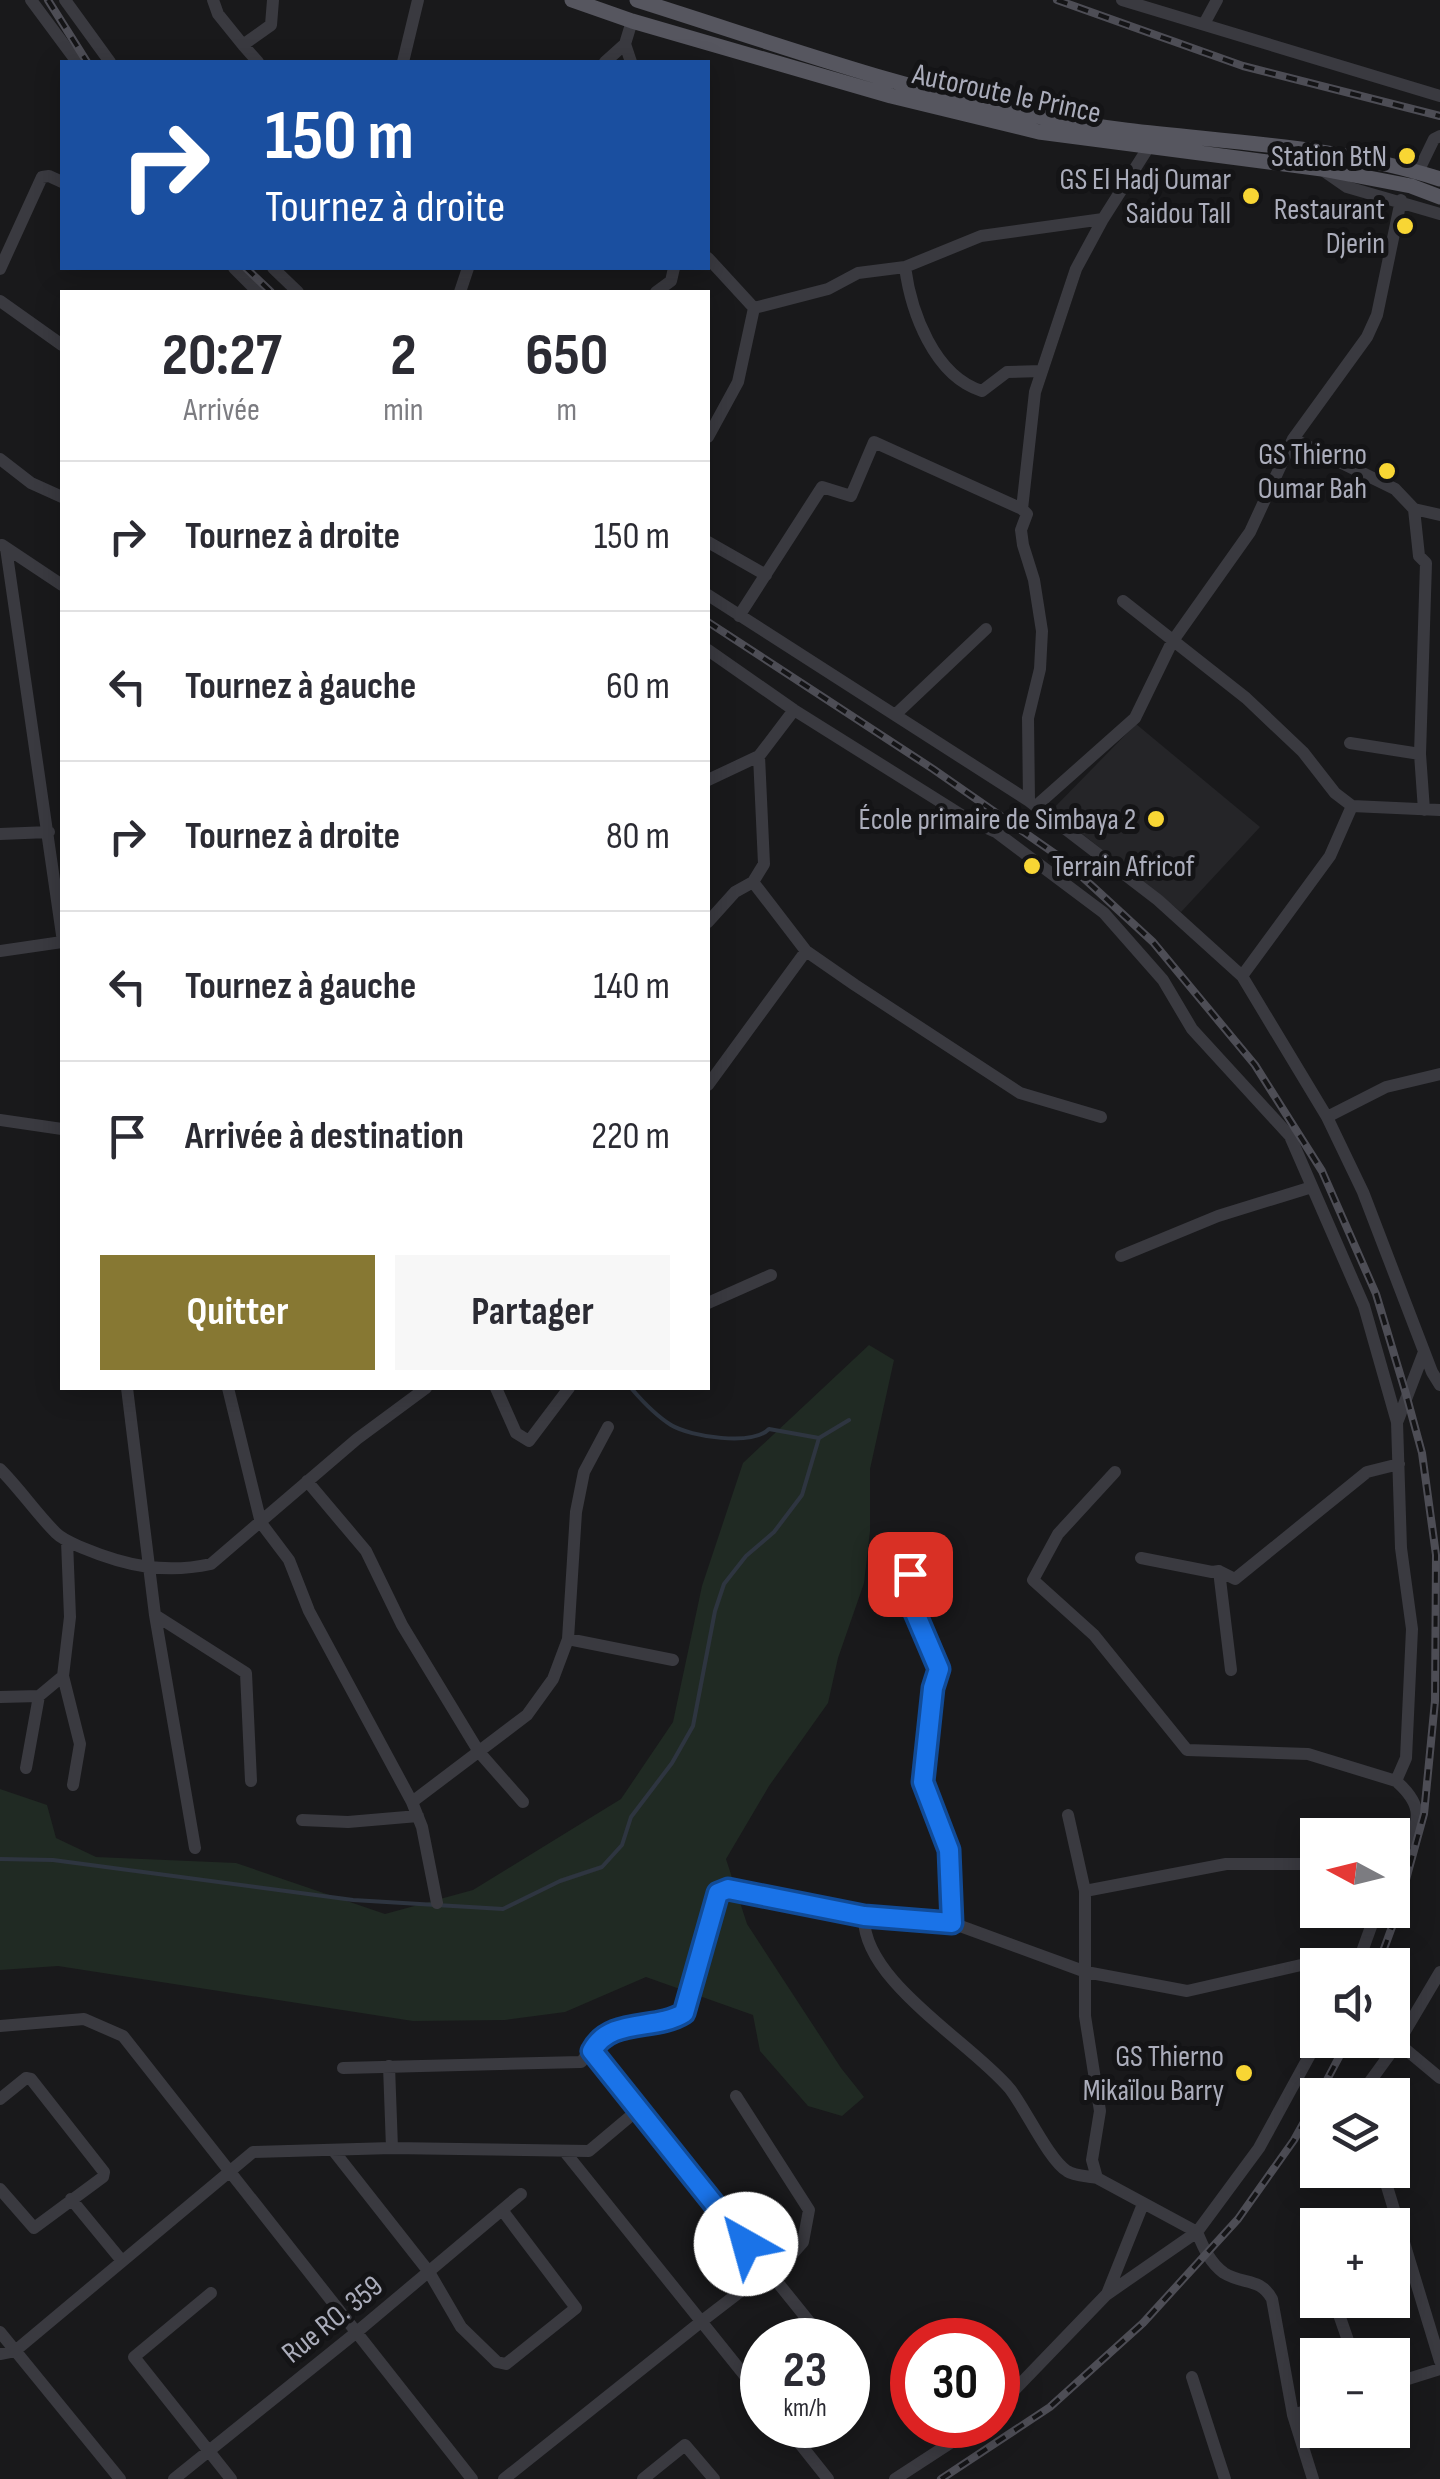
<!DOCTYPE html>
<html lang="fr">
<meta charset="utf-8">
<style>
:root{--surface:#fff;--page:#f7f7f7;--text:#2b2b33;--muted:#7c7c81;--line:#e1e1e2;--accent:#877833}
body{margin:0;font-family:"Sofia Sans Condensed",sans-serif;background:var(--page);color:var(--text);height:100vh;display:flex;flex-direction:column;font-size:38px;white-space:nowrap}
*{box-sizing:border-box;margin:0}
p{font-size:32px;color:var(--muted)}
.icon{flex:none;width:55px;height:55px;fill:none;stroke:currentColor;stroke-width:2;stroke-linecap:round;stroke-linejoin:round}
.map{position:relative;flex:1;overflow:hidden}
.details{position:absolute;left:60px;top:290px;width:650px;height:1100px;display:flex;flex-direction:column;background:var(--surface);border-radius:0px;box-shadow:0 5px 25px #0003}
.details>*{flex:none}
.top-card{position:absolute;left:60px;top:60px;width:650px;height:210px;border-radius:0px;box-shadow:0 5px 25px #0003;background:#1a4fa0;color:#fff;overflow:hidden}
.needle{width:65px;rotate:277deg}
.tools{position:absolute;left:1300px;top:1818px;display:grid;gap:20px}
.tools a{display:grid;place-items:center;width:110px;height:110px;border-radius:0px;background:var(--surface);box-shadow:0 5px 25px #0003;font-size:50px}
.speed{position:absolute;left:740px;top:2318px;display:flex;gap:20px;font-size:50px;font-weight:700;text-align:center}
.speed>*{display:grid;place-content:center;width:130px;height:130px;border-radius:50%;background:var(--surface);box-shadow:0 5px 25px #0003;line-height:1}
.speed small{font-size:25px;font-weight:400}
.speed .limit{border:15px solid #d22;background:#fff;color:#111}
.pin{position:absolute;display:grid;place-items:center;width:85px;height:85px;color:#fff;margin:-42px;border-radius:20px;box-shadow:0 5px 15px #0006}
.me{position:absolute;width:110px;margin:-55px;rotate:322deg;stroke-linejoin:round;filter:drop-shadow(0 0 8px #0008)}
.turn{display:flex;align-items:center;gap:35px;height:210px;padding:0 40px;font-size:45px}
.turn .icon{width:130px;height:130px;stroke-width:2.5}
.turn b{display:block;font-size:70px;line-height:85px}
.eta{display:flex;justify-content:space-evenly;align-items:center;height:170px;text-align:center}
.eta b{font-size:60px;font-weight:700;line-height:70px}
.button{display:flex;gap:20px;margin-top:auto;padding:20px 40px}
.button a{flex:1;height:115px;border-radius:0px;background:var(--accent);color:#fff;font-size:40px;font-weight:700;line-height:115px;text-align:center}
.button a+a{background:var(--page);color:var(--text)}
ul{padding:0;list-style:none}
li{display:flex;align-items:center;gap:30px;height:150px;padding:0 40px;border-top:2px solid var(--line)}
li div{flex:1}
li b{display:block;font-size:38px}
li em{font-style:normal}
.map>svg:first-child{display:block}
.built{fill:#252528}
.green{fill:#202a23}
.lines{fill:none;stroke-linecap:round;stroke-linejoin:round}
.stream{stroke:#2e3540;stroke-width:4}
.minor{stroke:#3a3a40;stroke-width:12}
.major{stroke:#56565f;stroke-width:15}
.rail-casing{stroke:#4d4d55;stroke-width:8}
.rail{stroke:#141416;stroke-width:4;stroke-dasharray:11;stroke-linecap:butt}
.route-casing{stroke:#114b97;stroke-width:25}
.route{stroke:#1a73e8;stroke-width:18}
.poi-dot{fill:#f8d634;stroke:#141416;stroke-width:4}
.labels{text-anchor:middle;stroke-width:10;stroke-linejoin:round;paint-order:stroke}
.street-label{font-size:30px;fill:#abadbb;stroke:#141416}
.poi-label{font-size:30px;fill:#abadbb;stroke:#141416;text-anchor:end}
</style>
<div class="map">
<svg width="1440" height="2479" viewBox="0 0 1440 2479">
<rect width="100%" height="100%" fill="#19191b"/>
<!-- built -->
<path class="built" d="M1136 724 1260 827 1181 912 1052 810Z"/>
<!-- green -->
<path class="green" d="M869 1345 894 1360 870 1469V1531L864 1583 838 1658 828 1703 769 1786 726 1859 747 1924 841 2068 864 2097 842 2116 808 2106 760 2051 753 2015 646 1977 565 2012 505 2020 413 2021 58 1966 0 1970V1789L47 1805 56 1838 96 1857 236 1863 385 1914 473 1890 621 1799 673 1722 702 1586 743 1463Z"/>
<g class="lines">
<!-- stream -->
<path class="stream" d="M631 1388C643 1402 655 1415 671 1425 691 1437 752 1446 769 1429L819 1438
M0 1859 53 1860 353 1900 503 1909 560 1881 602 1867 622 1845 631 1817 672 1763 693 1726 715 1611 724 1584 746 1556 774 1532 802 1495 819 1438 849 1420"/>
<!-- minor -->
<path class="minor" d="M31 0 77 62
M65 0 110 62
M213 0 218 14 243 45 271 25 273 0
M1122 0 1440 96
M1204 24 1217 0
M243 45 258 62
M403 62 418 0
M605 62 625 44
M631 62 625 44 632 21
M1324 171 1347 187 1440 214
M1418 172 1434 139 1440 136
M708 258 754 308 828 289 858 273 905 267 981 236 1103 219
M905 267C911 312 934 376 982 391L1007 372 1042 371
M234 268 258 292
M273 268 298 292
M0 269 42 177 49 176 62 182
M460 292 468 268
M656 292 671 281 674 268
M0 301 62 345
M708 437 738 382 754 308
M1293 439 1395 489 1414 509 1440 515
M0 459 31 483 62 497
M1022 509 1027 514 1021 530 1023 545 1034 580 1042 631 1040 669 1028 718 1029 801
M1414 509 1419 556 1426 563 1420 754 1424 810
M708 542 766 575
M2 545 62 585
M6 548 62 935
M708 595 1029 801 1158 900 1242 976 1327 1117 1363 1192 1432 1372 1440 1385
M1123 601 1246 698 1303 752 1335 793 1352 806 1440 810
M739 616 822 487 851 496 874 442 1022 509 1035 392 1076 269 1103 219 1148 148
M708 650 794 710 971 821 996 832 1104 913 1163 980 1192 1029 1290 1136 1364 1306 1397 1422 1401 1548 1412 1629 1406 1758 1396 1781C1436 1816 1409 1832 1392 1869
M895 715 986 629
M1350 743 1420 754
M759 756 764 864 753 882 806 951 855 985 1020 1093 1101 1117
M708 780 759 756 794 710
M1036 806 1135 718 1172 642 1250 532 1293 439 1367 337 1377 315 1401 200
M0 834 49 832
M708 922 735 892 753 882
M0 951 62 942
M1242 976 1330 856 1352 806
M708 1085 806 951
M1327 1117 1386 1087 1440 1074
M0 1120 62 1129
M1121 1256 1218 1216 1312 1187
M708 1303 771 1275
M127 1388 155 1615 195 1848
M228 1388 261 1523 289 1560 309 1611 412 1802 422 1827 437 1903
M496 1388 516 1433 529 1441 569 1388
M1398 1420 1424 1352
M0 1469C20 1489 36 1513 56 1533 63 1540 74 1544 83 1548 126 1566 165 1574 211 1564L357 1439 426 1388
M1115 1472 1058 1534 1033 1580 1094 1635 1187 1750 1308 1754 1396 1781
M307 1481 366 1551 402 1625 479 1752 523 1802
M1141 1558 1212 1572 1219 1571 1235 1579 1367 1472 1399 1464
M1219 1571 1231 1670
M910 1574 913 1608 939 1669 933 1688 923 1782 949 1850 952 1923
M155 1615 246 1673 251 1781
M568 1639 673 1660
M63 1676 80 1744 73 1785
M0 1697 39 1696
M26 1768 39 1696 63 1676 70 1617 67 1541
M412 1802 527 1715 553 1679 568 1639 576 1512 584 1472 608 1427
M1068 1815 1085 1891 1226 1864H1318
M302 1820 348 1822 418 1816
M1085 1891V2016L1100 2111 1092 2160 1097 2178 1197 2232C1203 2247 1210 2263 1224 2273 1243 2285 1260 2277 1272 2299L1293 2415 1313 2479
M864 1916C862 1981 971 2042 1010 2089 1025 2108 1049 2160 1067 2171 1074 2176 1088 2176 1097 2178
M1359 1960 1377 1910
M0 2026 84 2019 123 2036 472 2479
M1398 2043 1440 2078
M591 2051 824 2340
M389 2066 392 2148
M343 2068 581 2062C587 2056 591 2047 597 2042 620 2019 658 2030 684 2013L718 1893 728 1889 864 1916 952 1923 1086 1972 1187 1991 1336 1957 1359 1960 1356 1965
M1365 2095 1366 2087 1398 2043 1440 1972
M0 2099 26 2078 31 2079 104 2172 103 2177 34 2228 0 2189
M333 2150 429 2272 461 2327 497 2362 506 2364 576 2308 502 2210
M565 2152 762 2397
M1382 2170 1440 2361
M71 2199 122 2261
M1311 2236 1318 2253
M211 2293 134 2357 231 2479
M1107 2294 1143 2204
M1334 2300 1353 2355
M0 2332 120 2479
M0 2354 15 2351 253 2152 392 2148 589 2151 639 2109
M848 2368 863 2387
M1192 2377 1225 2479
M1392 2384 1440 2369
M998 2407 1106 2295 1197 2232 1259 2148 1318 2040
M1293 2415 1318 2407
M785 2425 828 2479
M174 2479 358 2331 521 2194
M504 2479 702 2321 767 2271 787 2260 803 2242 809 2210 736 2096
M643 2479 685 2445 714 2479
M895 2479 978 2425"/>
<!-- major -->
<path class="major" d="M572 0 632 21 891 96 1039 132 1322 169 1411 186 1440 197
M637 0C774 43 910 93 1052 119 1180 143 1314 138 1440 179"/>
<defs>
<path id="rail" d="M48 0 87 62
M1057 0 1243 66 1440 116
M246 268 271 292
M708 622 933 769 1064 860 1153 942 1255 1065 1322 1171 1376 1294 1406 1394 1422 1453 1436 1555 1435 1701 1424 1814 1396 1916 1378 1965
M1319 2095 1348 2040
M941 2479 1050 2407 1143 2323 1238 2219 1294 2140 1318 2097"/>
</defs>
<!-- rail casing -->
<use href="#rail" class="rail-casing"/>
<!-- rail -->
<use href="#rail" class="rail"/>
</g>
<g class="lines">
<defs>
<path id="route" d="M746 2244 592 2051C610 2017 656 2031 684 2013L718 1893 728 1889 864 1916 952 1923 949 1850 923 1782 933 1688 939 1669 913 1608 910 1574"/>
</defs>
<!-- route casing -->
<use href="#route" class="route-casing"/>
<!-- route -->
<use href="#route" class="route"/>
</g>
<!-- markers -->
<g class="poi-dot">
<circle cx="1407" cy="156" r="10"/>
<circle cx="1251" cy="196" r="10"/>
<circle cx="1405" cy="226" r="10"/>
<circle cx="1387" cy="471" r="10"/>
<circle cx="1156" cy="819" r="10"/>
<circle cx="1032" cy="866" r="10"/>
<circle cx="1244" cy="2073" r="10"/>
</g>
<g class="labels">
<!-- street labels -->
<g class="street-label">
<text transform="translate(1007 93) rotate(12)" y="10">Autoroute le Prince</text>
<text transform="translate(332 2319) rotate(-39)" y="10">Rue RO. 359</text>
</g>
<!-- poi labels -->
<g class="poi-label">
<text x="1387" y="166">Station BtN</text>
<text x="1231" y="189">GS El Hadj Oumar<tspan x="1231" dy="34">Saidou Tall</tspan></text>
<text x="1385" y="219">Restaurant<tspan x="1385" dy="34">Djerin</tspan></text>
<text x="1367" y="464">GS Thierno<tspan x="1367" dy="34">Oumar Bah</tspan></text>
<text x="1136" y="829">École primaire de Simbaya 2</text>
<text x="1052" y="876" text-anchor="start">Terrain Africof</text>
<text x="1224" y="2066">GS Thierno<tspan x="1224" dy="34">Mikaïlou Barry</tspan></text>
</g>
</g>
</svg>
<div class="tools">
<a><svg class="needle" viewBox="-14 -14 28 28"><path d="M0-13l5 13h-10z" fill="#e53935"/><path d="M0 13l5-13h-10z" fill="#7c7c81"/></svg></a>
<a><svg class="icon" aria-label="sound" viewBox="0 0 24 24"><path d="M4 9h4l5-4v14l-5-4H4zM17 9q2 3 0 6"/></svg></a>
<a><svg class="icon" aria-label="layers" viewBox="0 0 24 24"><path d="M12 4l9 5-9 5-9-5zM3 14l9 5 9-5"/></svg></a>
<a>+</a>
<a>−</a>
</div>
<div class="speed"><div>23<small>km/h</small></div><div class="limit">30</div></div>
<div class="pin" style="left:910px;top:1574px;background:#d93025"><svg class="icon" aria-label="arrive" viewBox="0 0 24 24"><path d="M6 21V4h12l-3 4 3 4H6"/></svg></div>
<svg class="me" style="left:746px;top:2244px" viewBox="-20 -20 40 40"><circle r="19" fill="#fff"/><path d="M0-13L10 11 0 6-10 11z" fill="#1a73e8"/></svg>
<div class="top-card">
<div class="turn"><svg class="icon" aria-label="right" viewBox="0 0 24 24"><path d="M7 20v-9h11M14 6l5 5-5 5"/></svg><div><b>150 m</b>Tournez à droite</div></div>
</div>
<section class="details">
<div class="eta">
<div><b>20:27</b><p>Arrivée</p></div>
<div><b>2</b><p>min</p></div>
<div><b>650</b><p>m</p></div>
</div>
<ul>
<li><svg class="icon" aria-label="right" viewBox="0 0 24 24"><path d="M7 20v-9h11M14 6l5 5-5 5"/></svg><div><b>Tournez à droite</b></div><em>150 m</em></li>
<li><svg class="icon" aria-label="left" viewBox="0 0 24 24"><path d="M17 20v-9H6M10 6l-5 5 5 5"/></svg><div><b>Tournez à gauche</b></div><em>60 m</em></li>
<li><svg class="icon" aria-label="right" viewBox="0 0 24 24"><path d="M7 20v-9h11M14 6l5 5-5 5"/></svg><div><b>Tournez à droite</b></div><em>80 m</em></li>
<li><svg class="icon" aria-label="left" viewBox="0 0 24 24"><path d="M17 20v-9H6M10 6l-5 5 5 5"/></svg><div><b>Tournez à gauche</b></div><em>140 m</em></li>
<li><svg class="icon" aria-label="arrive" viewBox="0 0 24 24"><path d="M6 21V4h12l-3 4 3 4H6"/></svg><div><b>Arrivée à destination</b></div><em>220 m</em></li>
</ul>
<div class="button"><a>Quitter</a><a>Partager</a></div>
</section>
</div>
